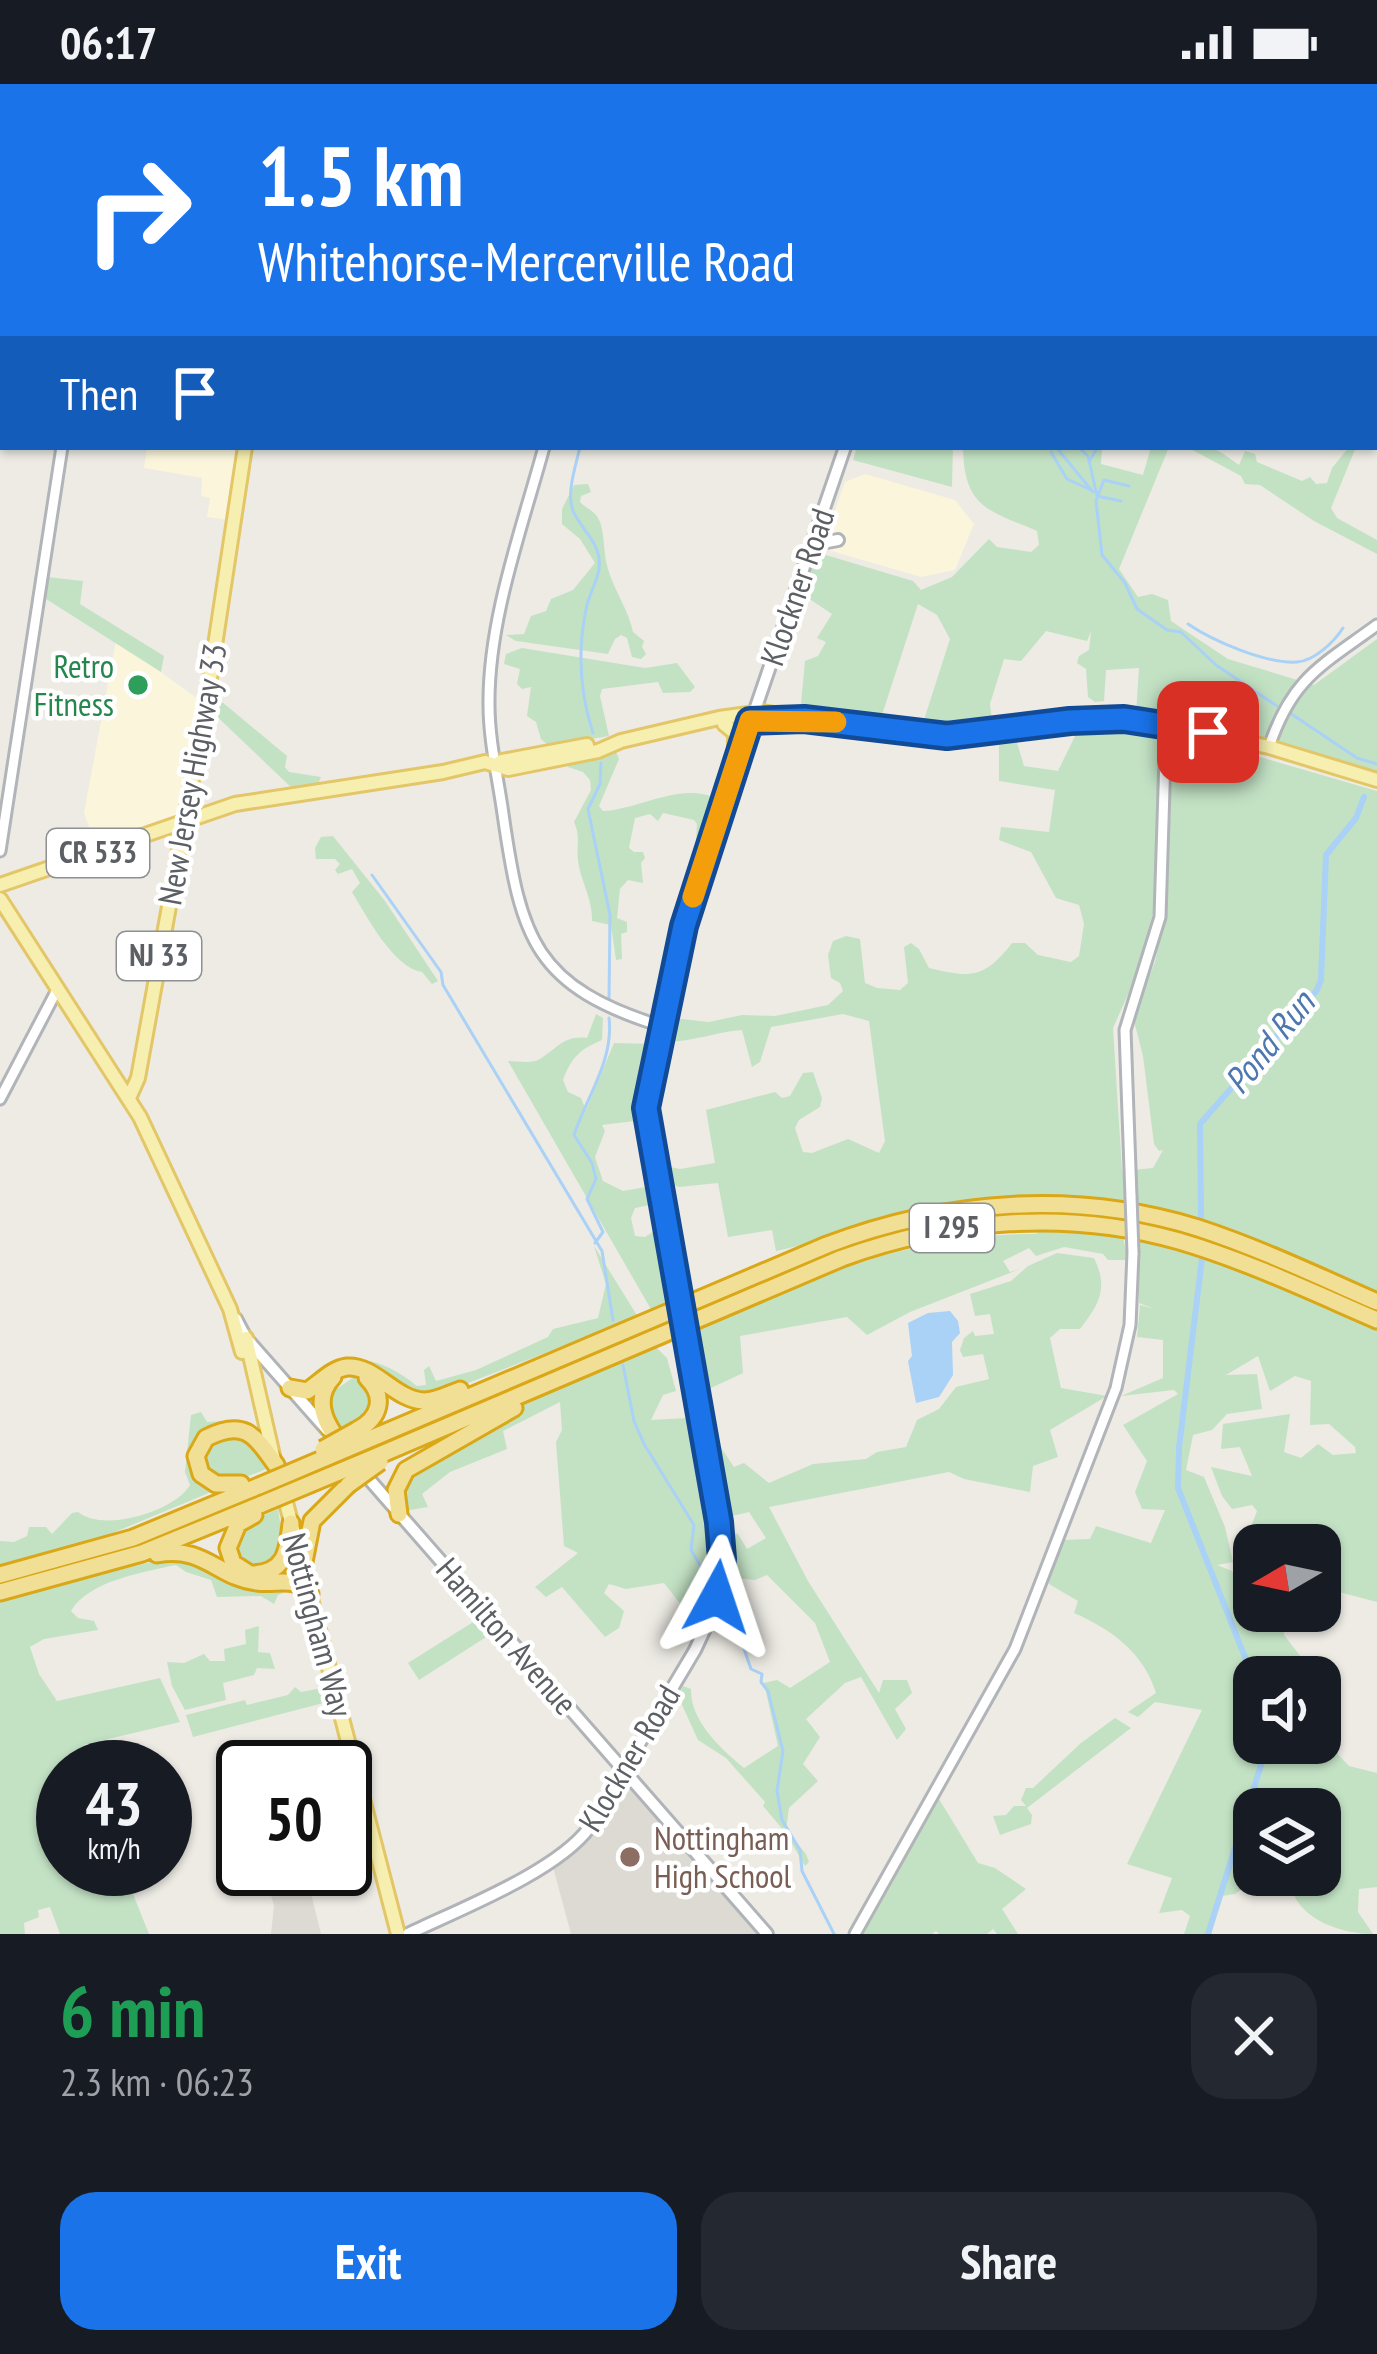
<!DOCTYPE html>
<meta charset="utf-8">
<style>
:root{--surface:#171b24;--page:#242831;--text:#f1f3f6;--muted:#9ea1a6;--accent:#1a73e8}
body{margin:0;font-family:"PT Sans Narrow",sans-serif;background:var(--page);color:var(--text);height:100vh;display:flex;flex-direction:column;font-size:45px;white-space:nowrap}
*{box-sizing:border-box;margin:0}
p{font-size:39px;color:var(--muted)}
.icon{flex:none;width:66px;height:66px;fill:none;stroke:currentColor;stroke-width:2;stroke-linecap:round;stroke-linejoin:round}
.map{position:relative;height:1850px;overflow:hidden}
.details{display:flex;flex-direction:column;background:var(--surface);flex:1}
.details>*{flex:none}
.banner{position:absolute;left:0px;top:0px;width:1377px;height:366px;box-shadow:0 3px 9px #0004;background:#1a73e8;color:#fff;overflow:hidden}
.needle{width:78px;rotate:261deg}
.buttons{position:absolute;left:1233px;top:1440px;display:grid;gap:24px}
.buttons a{display:grid;place-items:center;width:108px;height:108px;border-radius:24px;background:var(--surface);box-shadow:0 3px 9px #0004;font-size:60px}
.speed{position:absolute;left:36px;top:1656px;display:flex;gap:24px;font-size:60px;font-weight:700;text-align:center}
.speed>*{display:grid;place-content:center;width:156px;height:156px;border-radius:50%;background:var(--surface);box-shadow:0 3px 9px #0004;line-height:1}
.speed small{font-size:30px;font-weight:400}
.speed .limit{border:6px solid #111;border-radius:18px;background:#fff;color:#111}
.pin{position:absolute;display:grid;place-items:center;width:102px;height:102px;color:#fff;margin:-51px;border-radius:24px;box-shadow:0 6px 18px #0006}
.me{position:absolute;width:132px;margin:-66px;rotate:5deg;stroke-linejoin:round;filter:drop-shadow(0 0 9px #0008)}
.turn{display:flex;align-items:center;gap:42px;height:252px;padding:0 60px;font-size:54px}
.turn .icon{width:156px;height:156px;stroke-width:2.5}
.turn b{display:block;font-size:84px;line-height:102px}
.then{display:flex;align-items:center;height:114px;padding:0 60px;background:#0003;gap:24px;font-size:45px}
.round{display:grid;place-items:center;flex:none;width:126px;height:126px;border-radius:36px;background:var(--page)}
.summary{display:flex;align-items:center;justify-content:space-between;height:204px;padding:0 60px}
h1{font-size:72px;font-weight:800;line-height:90px;color:#1e9e55}
.button{display:flex;gap:24px;margin-top:auto;padding:24px 60px}
.button a{flex:1;height:138px;border-radius:36px;background:var(--accent);color:#fff;font-size:48px;font-weight:800;line-height:138px;text-align:center}
.button a+a{background:var(--page);color:var(--text)}
.status{display:flex;justify-content:space-between;align-items:center;height:84px;padding:0 60px;background:var(--surface);direction:ltr}
.status svg{height:33px;fill:currentColor}
.map>svg:first-child{display:block}
.commercial{fill:#faf5db}
.education{fill:#dcdad2}
.green{fill:#c3e2c4;fill-rule:evenodd}
.water{fill:#aad1f6}
.lines{fill:none;stroke-linecap:round;stroke-linejoin:round}
.stream{stroke:#aad1f6;stroke-width:3}
.canal{stroke:#aad1f6;stroke-width:6}
.tertiary-casing{stroke:#b1b4b8;stroke-width:15}
.secondary-casing{stroke:#b0b3b7;stroke-width:16}
.primary-casing{stroke:#e3c667;stroke-width:18}
.motorway-casing{stroke:#daa717;stroke-width:21}
.tertiary{stroke:#fff;stroke-width:9}
.secondary{stroke:#fff;stroke-width:10}
.primary{stroke:#f7efaf;stroke-width:12}
.motorway{stroke:#f2df96;stroke-width:15}
.tertiary-bridge-casing{stroke:#b1b4b8;stroke-width:15;stroke-linecap:butt}
.secondary-bridge-casing{stroke:#b0b3b7;stroke-width:16;stroke-linecap:butt}
.motorway-bridge-casing{stroke:#daa717;stroke-width:21;stroke-linecap:butt}
.tertiary-bridge{stroke:#fff;stroke-width:9}
.secondary-bridge{stroke:#fff;stroke-width:10}
.motorway-bridge{stroke:#f2df96;stroke-width:15}
.route-casing{stroke:#114b97;stroke-width:30}
.route{stroke:#1a73e8;stroke-width:21}
.slow{stroke:#f59e0b;stroke-width:21}
.leisure-dot{fill:#2e9e5b;stroke:#fff;stroke-width:4.5}
.education-dot{fill:#8d6e63;stroke:#fff;stroke-width:4.5}
.labels{text-anchor:middle;stroke-width:9;stroke-linejoin:round;paint-order:stroke}
.shield{fill:#fff;stroke:#8d8f92;stroke-width:3}
.shield-label{font-size:30px;font-weight:bold;fill:#5c5f63}
.street-label{font-size:33px;fill:#5c5f63;stroke:#fff}
.leisure-label{font-size:33px;fill:#27864d;stroke:#fff;text-anchor:end}
.education-label{font-size:33px;fill:#785e54;stroke:#fff;text-anchor:start}
.water-label{font-size:36px;font-style:italic;fill:#4d78af;stroke:#fff}
</style>
<div class="status"><b>06:17</b><svg viewBox="0 0 49 12"><path d="M0 12V9h3v3zM5 12V6h3v6zM10 12V3h3v9zM15 12V0h3v12zM26 1h20v11H26zM47 4h2v5h-2z"/></svg></div>
<div class="map">
<svg width="1377" height="1850" viewBox="0 0 1377 1850">
<rect width="100%" height="100%" fill="#edebe4"/>
<!-- commercial -->
<path class="commercial" d="M147 363H240L229 436 207 433 210 414 201 412 202 394 144 384Z
M865 390 955 416 974 440 955 486 921 493 828 466 825 454 845 398Z
M116 556 201 617 178 734 97 765 84 729Z"/>
<!-- education -->
<path class="education" d="M626 1697 628 1698 761 1850H571L553 1783 589 1750Z
M264 1785H305L321 1850H271L274 1822Z"/>
<!-- green -->
<path class="green" d="M857 363H953L952 403 853 376Z
M963 363H1102L1101 380 1143 391 1151 363H1169L1119 485 1138 513 1152 510 1168 516 1171 537 1228 575 1314 601 1377 555V688L1211 640 1136 630 1139 584 1106 586 1104 617 1095 618 1088 613 1086 585 1077 579 1079 572 1089 566 1091 547 1087 557 1046 547 1021 577 1004 575 990 620 992 637 957 643 922 642 950 555 937 531 918 520 881 634 801 620 805 577 818 572 826 558 817 554 832 530 796 506 809 466 913 497 921 506 952 493 989 455 997 463 1031 468 1039 461 1037 447C988 426 964 424 963 363Z
M1187 363C1217 363 1217 365 1239 381L1245 367 1255 370 1257 378 1302 397 1310 393 1316 400 1327 399 1332 384 1349 363H1356L1331 424 1337 434 1377 456V470L1314 437 1260 401 1245 400 1241 392Z
M588 400 591 408 581 412 580 418C588 426 596 427 600 438 605 452 603 469 608 485 614 506 629 527 633 548L644 557 642 563 646 570 641 575 632 573 627 554 621 551 615 555 608 570 516 557 506 551 524 550 531 532 546 527 551 515 573 506 595 479 580 455 562 440V425L574 401Z
M47 493 83 497 80 520 164 572 161 588 43 513Z
M522 564 645 584 677 579 695 603 690 608 663 609 658 598 602 605 600 612 609 652 549 662 541 655 536 638 527 632 531 603 522 605 517 600 520 585 504 580 506 570Z
M210 608 287 672 285 683 289 688 321 693 318 700 295 707 207 623Z
M1086 646H1132L1160 654 1154 825 1138 888 1113 944 1122 1087 1153 1084 1163 1066 1159 1067 1154 1060 1143 972 1133 933 1155 878 1167 821 1173 661 1179 653 1208 658 1377 707V1209C1321 1185 1265 1155 1207 1138 1121 1113 1023 1104 935 1121 880 1131 831 1156 776 1167L772 1146 728 1153 718 1099 679 1103 665 1098V1082L680 1085 715 1079 706 1026 775 1008 782 1014 790 1012 803 989 813 988 822 1014 820 1023 799 1036 795 1044 803 1068 812 1069 848 1055 879 1069 885 1057 869 937 843 930 771 943 760 978 752 983 742 946C716 948 695 957 668 958L673 934 709 938 742 931 775 932 828 921 843 907 840 899 831 894 828 871 833 857 846 852 860 855 865 899 877 904 900 906 908 899 904 863 911 859 919 865 929 884C971 894 984 895 1012 859H1025L1038 871 1071 878 1079 872 1084 840 1079 821 1056 814 1031 768 999 756 1001 743 1049 748 1055 706 999 697V658L1016 655 1024 682 1058 687 1076 650Z
M616 668 619 675 599 722 603 727C639 725 679 699 713 713L700 756H696L697 740 694 736 663 729 658 737 650 730 635 734 629 764 634 768H643L645 774 641 779 643 799 628 796 620 805 617 834 627 838V848L621 850 622 875 616 876 611 841 592 837C593 816 581 798 578 777 576 762 581 753 574 738L591 706 590 696 583 688 568 683 569 678Z
M333 752 385 817 438 897 432 900 422 888C394 884 367 833 352 808L360 799 352 785 338 790 335 786 340 780 335 775H316L315 764 321 753Z
M596 930 603 934 602 956C580 965 571 974 563 996L568 1008 581 1014 586 1026 614 959 655 960 646 996 643 1036 602 1041 605 1047 595 1073 603 1097 623 1107 651 1102 655 1120 635 1124 631 1134 635 1152 645 1153 659 1144 670 1219 652 1227 508 977C518 977 532 980 540 975 556 966 563 951 587 954Z
M1040 1146 1123 1153 1128 1176H1108L1103 1170 1064 1163 1036 1172 1029 1164 1003 1177 1010 1188 1020 1185 910 1228 867 1251 847 1233 740 1252 743 1289 711 1304 703 1314 702 1312 690 1247C810 1196 903 1150 1036 1150Z
M1138 1149 1228 1181 1377 1246V1518L1320 1503V1461H1254V1527H1285L1284 1551 1301 1573 1299 1585 1289 1593H1254V1659H1320V1651L1349 1682 1377 1689V1803L1359 1805 1358 1828 1373 1850C1343 1850 1302 1837 1292 1806L1262 1791H1320V1725H1254V1791H1261L1235 1810 1222 1812 1211 1850H1184L1190 1832 1182 1826 1159 1829 1172 1794 1127 1780 1202 1626 1155 1618 1138 1633 1128 1628 1156 1609C1144 1569 1111 1545 1074 1529L1078 1517 1049 1500 1047 1487 1063 1456 1090 1455 1096 1442 1151 1459 1165 1426 1142 1425 1135 1408 1147 1377 1123 1341 1178 1310 1174 1306 1121 1312 1163 1294V1256L1137 1253 1140 1221 1154 1225 1139 1219ZM1258 1272 1270 1307 1295 1292 1311 1297 1310 1341 1329 1340 1355 1363 1356 1369 1333 1371 1318 1360 1301 1374 1284 1368 1290 1330 1223 1340 1221 1365 1240 1363 1252 1392 1211 1383 1222 1412 1232 1425 1252 1421 1257 1427 1240 1472 1252 1497 1244 1505 1232 1487 1217 1481 1233 1478 1225 1443 1204 1393 1186 1386 1193 1351 1212 1346 1227 1330 1262 1325 1257 1290 1226 1291Z
M594 1162 638 1233 450 1306 419 1313 356 1282 323 1293 319 1288C350 1263 389 1279 417 1302L426 1301 424 1286 429 1282 436 1297 476 1286 548 1253 553 1245 598 1234 606 1200Z
M1057 1169 1094 1174C1109 1205 1099 1220 1080 1245H1060L1050 1254 1061 1304 1107 1312 1050 1346 1058 1373 1033 1382 1030 1408 964 1395 949 1388 769 1423 808 1497 879 1609 883 1596H907L912 1609 895 1625 906 1645 897 1656 861 1593 845 1599 806 1635 820 1653 803 1680 818 1697 789 1724 786 1746 806 1770 809 1778 805 1782 785 1748 763 1722 765 1718 726 1674 698 1656 678 1612 683 1602 691 1605C690 1637 721 1665 744 1684L778 1662 764 1599 777 1596 790 1604 830 1578 815 1539 767 1491 755 1496 728 1493V1449L738 1450 747 1465 766 1454 749 1428 724 1434 711 1363 718 1359 734 1383 744 1379 769 1399 813 1380 866 1375 877 1368 906 1363 917 1336 939 1325 956 1303 989 1295 983 1270 963 1273 960 1266 964 1254 973 1247 975 1252 994 1250 990 1230 975 1232 970 1210 1011 1197 1028 1182Z
M657 1264 667 1274 676 1307 663 1311 651 1336 687 1334 701 1400 705 1408 709 1404C717 1448 716 1485 705 1529L682 1522 664 1499 626 1505 609 1500 604 1509 624 1527 619 1544 605 1553 562 1503 546 1513 535 1503 578 1469 564 1462 556 1358 562 1346 560 1318 503 1347 507 1365 450 1388 422 1410 428 1423 404 1427 401 1406C435 1349 593 1291 657 1264Z
M354 1293C374 1302 372 1313 371 1333L338 1353 329 1334 328 1311Z
M201 1328 207 1338 225 1337V1344L198 1358 211 1408 91 1458 0 1482V1457L14 1458 27 1452 29 1443H46L52 1450 72 1429 78 1428C104 1449 175 1427 190 1401L185 1388 191 1331Z
M234 1350 257 1360 266 1385C241 1396 228 1399 203 1387L202 1360Z
M278 1425 284 1465 266 1486 237 1480C227 1447 251 1437 278 1425Z
M167 1474 189 1476 290 1506 278 1511 274 1520 261 1512 217 1513 211 1496 186 1488 176 1481C144 1488 88 1497 71 1527L78 1534 94 1537 98 1546 44 1555 30 1563 39 1590 57 1617 160 1594 180 1638 83 1661 94 1664C84 1677 80 1683 63 1683V1785H123L149 1850H60L50 1823 38 1826 39 1833 24 1839 25 1850H0V1516Z
M481 1533 494 1548 419 1596 408 1579Z
M259 1542 258 1568 270 1569 275 1585 257 1584 254 1591 223 1599 226 1616 185 1626 172 1602 167 1578 184 1579 204 1570 210 1577H225L224 1565 246 1560 245 1546Z
M295 1603 301 1608 327 1603 331 1617 193 1653 186 1631 245 1616 247 1621 288 1611Z
M1115 1634 1131 1644 1027 1724 1032 1731 1031 1740 1000 1751 993 1732 1006 1731 1014 1722H1026L1021 1716 1026 1704H1033L1081 1659Z
M939 1715 978 1779 995 1784 1026 1805 1002 1825 1018 1850H997L993 1845 987 1850H939L936 1847 932 1850H861Z"/>
<!-- water -->
<path class="water" d="M950 1227 958 1237 960 1249 952 1258 953 1291 939 1313 916 1319 908 1277 912 1272 908 1239 928 1229Z"/>
<g class="lines">
<!-- stream -->
<path class="stream" d="M580 363C576 381 566 409 573 427 582 447 602 459 599 485 597 497 590 509 587 521 577 565 579 606 593 649
M1056 363 1093 408
M1078 363 1088 372 1097 412 1121 417
M1051 368 1067 395 1091 406
M1089 378 1097 364
M1129 402 1104 396 1096 417 1102 471 1125 499 1137 525 1167 546 1181 548 1216 581 1277 622
M1188 540C1213 557 1266 580 1297 578 1314 577 1334 558 1343 544
M1290 629 1357 674 1377 680
M601 679 600 700 588 725 610 831 609 917
M372 791 441 888 443 901 602 1167 613 1236
M595 1159 603 1148 587 1115 596 1095 592 1079 574 1051C587 1012 614 976 609 934
M623 1281 634 1337 644 1360 694 1441 691 1466 713 1503
M723 1517 730 1525 751 1585 762 1590 761 1598 768 1607 783 1667 777 1707 782 1736 800 1766 802 1787 834 1850"/>
<!-- canal -->
<path class="canal" d="M1201 1134 1200 1040 1317 906 1321 896 1326 771 1356 734 1364 713
M1202 1174 1179 1364 1178 1404 1254 1596
M1208 1850 1268 1659"/>
<defs>
<path id="tertiary" d="M1259 0 1264 3
M116 3 117 0
M691 3 692 0
M1374 65 1377 67
M544 363C522 444 488 536 489 621 489 657 498 694 503 730 521 855 534 903 664 943
M1269 663C1292 594 1321 582 1377 541
M0 767 62 363
M0 1015 58 904
M1131 1113 1125 946 1160 833 1166 641
M855 1850 1015 1565 1116 1304 1130 1241 1133 1169"/>
<path id="secondary" d="M967 3 968 0
M811 461 838 456
M677 1205 648 1041 650 994 704 775 845 363
M236 1235 246 1254 327 1346
M362 1387 767 1850
M408 1850C460 1825 556 1788 589 1744L695 1566 709 1536 719 1500 721 1450 687 1262"/>
<path id="primary" d="M299 3V0
M800 636 947 652 1070 637 1141 636 1269 663 1377 696
M724 640 735 649V680
M496 681 502 677 587 661
M0 801 235 720 443 688 485 678 508 685 598 667 621 657 719 634 763 628 804 635
M0 815 140 1033 230 1225 242 1268
M129 1014 138 994 209 601 245 363
M246 1254 274 1376
M283 1407 398 1850"/>
<path id="motorway" d="M333 1293C307 1320 333 1350 351 1374
M290 1304 307 1307C319 1300 331 1285 347 1283 375 1281 395 1316 424 1317 437 1317 449 1310 460 1306
M357 1346C380 1334 386 1313 367 1294
M365 1357 827 1161C945 1116 1076 1106 1198 1144 1259 1164 1318 1192 1377 1218
M377 1372 842 1174C950 1135 1068 1125 1179 1157 1247 1177 1312 1208 1377 1236
M241 1400H216L201 1390 196 1372 206 1354C245 1334 255 1352 276 1381
M399 1430 396 1406 406 1386 514 1324
M254 1431 238 1440 228 1464 233 1479 250 1490C285 1490 288 1468 291 1439
M157 1470C204 1461 218 1494 257 1498 277 1501 296 1491 310 1510
M303 1483 312 1437 348 1401
M0 1491 133 1454 259 1402
M0 1508 142 1469 262 1420"/>
</defs>
<!-- tertiary casing -->
<use href="#tertiary" class="tertiary-casing"/>
<!-- secondary casing -->
<use href="#secondary" class="secondary-casing"/>
<!-- primary casing -->
<use href="#primary" class="primary-casing"/>
<!-- motorway casing -->
<use href="#motorway" class="motorway-casing"/>
<!-- tertiary -->
<use href="#tertiary" class="tertiary"/>
<!-- secondary -->
<use href="#secondary" class="secondary"/>
<!-- primary -->
<use href="#primary" class="primary"/>
<!-- motorway -->
<use href="#motorway" class="motorway"/>
<defs>
<path id="tertiary-bridge" d="M1131 1113 1133 1169"/>
<path id="secondary-bridge" d="M677 1205 687 1262"/>
<path id="motorway-bridge" d="M323 1365 357 1346
M348 1401 380 1378
M259 1402 365 1357
M262 1420 377 1372"/>
</defs>
<!-- tertiary-bridge casing -->
<use href="#tertiary-bridge" class="tertiary-bridge-casing"/>
<!-- secondary-bridge casing -->
<use href="#secondary-bridge" class="secondary-bridge-casing"/>
<!-- motorway-bridge casing -->
<use href="#motorway-bridge" class="motorway-bridge-casing"/>
<!-- tertiary-bridge -->
<use href="#tertiary-bridge" class="tertiary-bridge"/>
<!-- secondary-bridge -->
<use href="#secondary-bridge" class="secondary-bridge"/>
<!-- motorway-bridge -->
<use href="#motorway-bridge" class="motorway-bridge"/>
</g>
<g class="lines">
<defs>
<path id="route" d="M717 1513 722 1475 719 1438 646 1024 684 842 750 637 804 635 947 652 1070 637 1124 635 1208 648"/>
</defs>
<!-- route casing -->
<use href="#route" class="route-casing"/>
<!-- route -->
<use href="#route" class="route"/>
<!-- slow -->
<path class="slow" d="M693 813 750 637 836 638"/>
</g>
<!-- markers -->
<circle class="leisure-dot" cx="138" cy="601" r="12"/>
<circle class="education-dot" cx="630" cy="1773" r="12"/>
<g class="labels">
<!-- shield labels -->
<g class="shield">
<rect x="47" y="745" width="102" height="48" rx="9"/>
<rect x="117" y="848" width="84" height="48" rx="9"/>
<rect x="910" y="1120" width="84" height="48" rx="9"/>
</g>
<g class="shield-label">
<text x="98" y="779">CR 533</text>
<text x="159" y="882">NJ 33</text>
<text x="952" y="1154">I 295</text>
</g>
<!-- street labels -->
<g class="street-label">
<text transform="translate(797 503) rotate(-71)" y="12">Klockner Road</text>
<text transform="translate(192 690) rotate(-80)" y="12">New Jersey Highway 33</text>
<text transform="translate(318 1541) rotate(75)" y="12">Nottingham Way</text>
<text transform="translate(507 1552) rotate(49)" y="12">Hamilton Avenue</text>
<text transform="translate(629 1674) rotate(-59)" y="12">Klockner Road</text>
</g>
<!-- leisure labels -->
<g class="leisure-label">
<text x="114" y="594">Retro<tspan x="114" dy="38">Fitness</tspan></text>
</g>
<!-- education labels -->
<g class="education-label">
<text x="654" y="1766">Nottingham<tspan x="654" dy="38">High School</tspan></text>
</g>
<!-- water labels -->
<g class="water-label">
<text transform="translate(1269 958) rotate(-51)" y="13">Pond Run</text>
</g>
</g>
</svg>
<div class="buttons">
<a><svg class="needle" viewBox="-14 -14 28 28"><path d="M0-13l5 13h-10z" fill="#e53935"/><path d="M0 13l5-13h-10z" fill="#9ea1a6"/></svg></a>
<a><svg class="icon" aria-label="sound" viewBox="0 0 24 24"><path d="M4 9h4l5-4v14l-5-4H4zM17 9q2 3 0 6"/></svg></a>
<a><svg class="icon" aria-label="layers" viewBox="0 0 24 24"><path d="M12 4l9 5-9 5-9-5zM3 14l9 5 9-5"/></svg></a>
</div>
<div class="speed"><div>43<small>km/h</small></div><div class="limit">50</div></div>
<div class="pin" style="left:1208px;top:648px;background:#d93025"><svg class="icon" aria-label="arrive" viewBox="0 0 24 24"><path d="M6 21V4h12l-3 4 3 4H6"/></svg></div>
<svg class="me" style="left:717px;top:1513px" viewBox="-20 -20 40 40"><path d="M0-17L14 15 0 8-14 15z" fill="#1a73e8" stroke="#fff" stroke-width="4"/></svg>
<div class="banner">
<div class="turn"><svg class="icon" aria-label="right" viewBox="0 0 24 24"><path d="M7 20v-9h11M14 6l5 5-5 5"/></svg><div><b>1.5 km</b>Whitehorse-Mercerville Road</div></div>
<div class="then">Then<svg class="icon" aria-label="arrive" viewBox="0 0 24 24"><path d="M6 21V4h12l-3 4 3 4H6"/></svg></div>
</div>
</div>
<section class="details">
<div class="summary"><div><h1>6 min</h1><p>2.3 km · 06:23</p></div><a class="round"><svg class="icon" aria-label="close" viewBox="0 0 24 24"><path d="M6 6l12 12M18 6L6 18"/></svg></a></div>
<div class="button"><a>Exit</a><a>Share</a></div>
</section>
